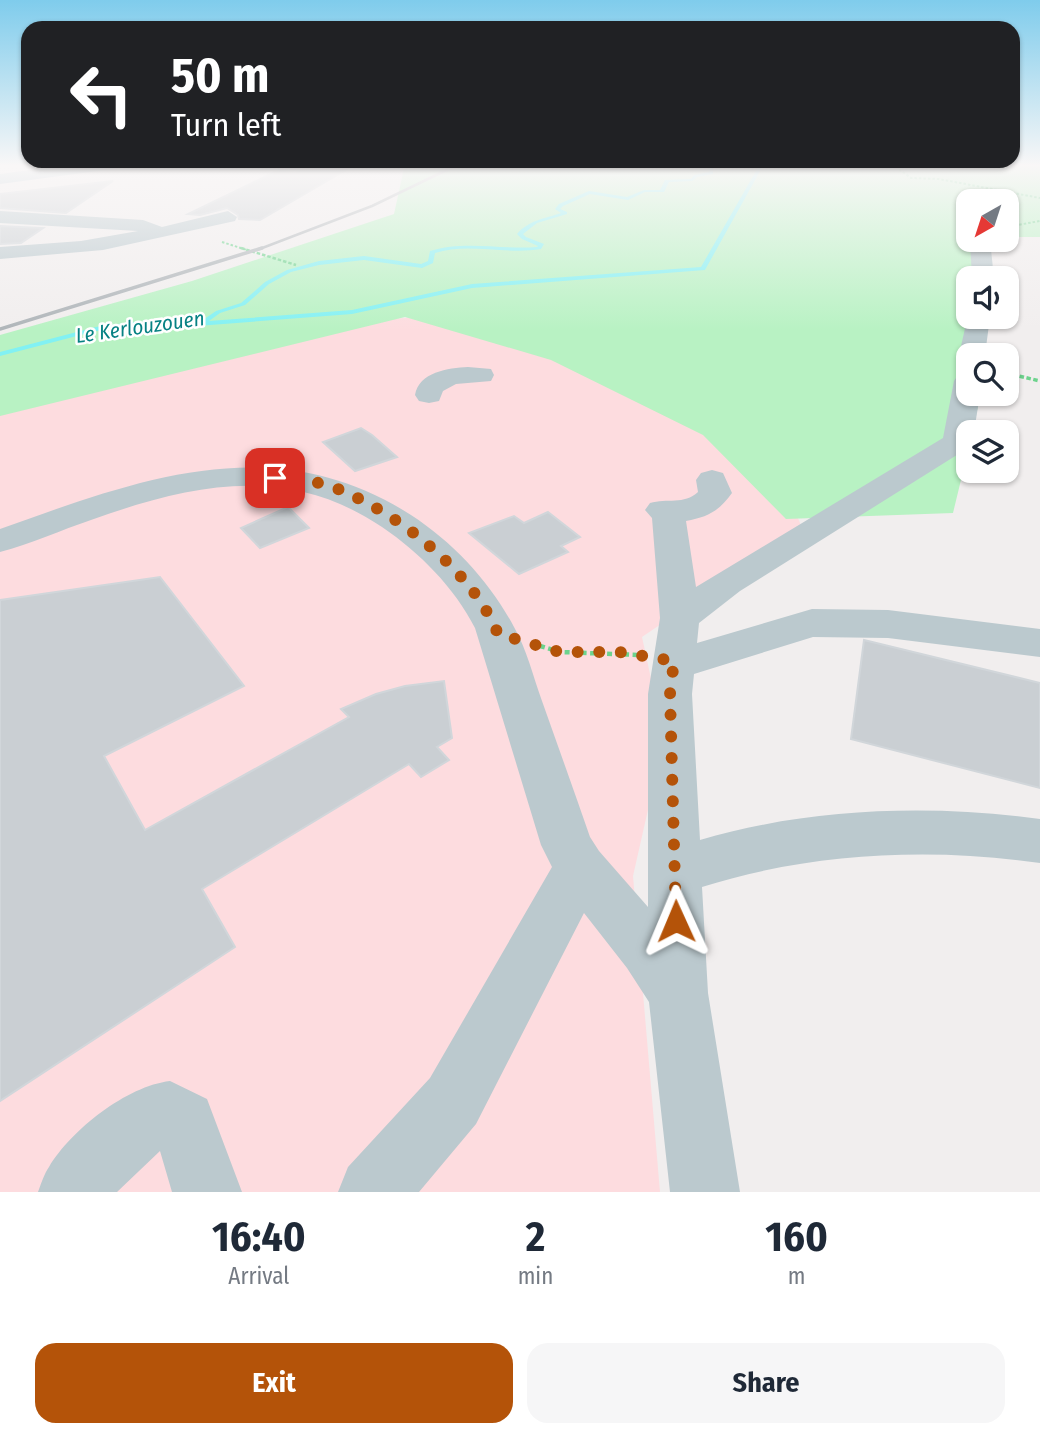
<!DOCTYPE html>
<style>
:root{--surface:#fff;--page:#f6f6f7;--text:#1f2937;--muted:#747a83;--accent:#b45309}
body{margin:0;font-family:"Fira Sans Condensed",sans-serif;background:var(--page);color:var(--text);height:100vh;display:flex;flex-direction:column;font-size:26px;white-space:nowrap}
*{box-sizing:border-box;margin:0}
p{font-size:23px;color:var(--muted)}
.icon{flex:none;width:38px;height:38px;fill:none;stroke:currentColor;stroke-width:2;stroke-linecap:round;stroke-linejoin:round}
.map{position:relative;height:1192px;overflow:hidden}
.panel{display:flex;flex-direction:column;background:var(--surface);flex:1}
.panel>*{flex:none}
.guide{position:absolute;left:21px;top:21px;width:999px;height:147px;border-radius:21px;box-shadow:0 2px 5px #0004;background:#202124;color:#fff;overflow:hidden}
.needle{width:46px;rotate:219deg}
.fabs{position:absolute;left:956px;top:189px;display:grid;gap:14px}
.fabs a{display:grid;place-items:center;width:63px;height:63px;border-radius:14px;background:var(--surface);box-shadow:0 2px 5px #0004;font-size:35px}
.pin{position:absolute;display:grid;place-items:center;width:60px;height:60px;color:#fff;margin:-30px;border-radius:14px;box-shadow:0 4px 10px #0006}
.me{position:absolute;width:77px;margin:-38px;rotate:359deg;stroke-linejoin:round;filter:drop-shadow(0 0 5px #0008)}
.turn{display:flex;align-items:center;gap:24px;height:147px;padding:0 35px;font-size:32px}
.turn .icon{width:91px;height:91px;stroke-width:2.5}
.turn b{display:block;font-size:49px;line-height:60px}
.eta{display:flex;justify-content:space-evenly;align-items:center;height:119px;text-align:center}
.eta b{font-size:42px;font-weight:700;line-height:49px}
.button{display:flex;gap:14px;margin-top:auto;padding:14px 35px}
.button a{flex:1;height:80px;border-radius:21px;background:var(--accent);color:#fff;font-size:28px;font-weight:700;line-height:80px;text-align:center}
.button a+a{background:var(--page);color:var(--text)}
.map>svg:first-child{display:block}
.medical{fill:#fddcdf}
.green{fill:#b8f2c3}
.lines{fill:none;stroke-linecap:round;stroke-linejoin:round}
.stream{fill:#82f1f3;fill-rule:evenodd}
.building{fill:#cacfd3;stroke:#d1d6da;stroke-width:2}
.path-far3{stroke:#6dd38d;stroke-width:2;stroke-dasharray:2.5 2;stroke-linecap:butt}
.path-far2{stroke:#6dd38d;stroke-width:2.5;stroke-dasharray:3.5 2;stroke-linecap:butt}
.path-far1{stroke:#6dd38d;stroke-width:3.5;stroke-dasharray:4.5 2.5;stroke-linecap:butt}
.path{stroke:#6dd38d;stroke-width:4.5;stroke-dasharray:5 3.5;stroke-linecap:butt}
.minor{fill:#bbc9ce;fill-rule:evenodd}
.major{fill:#abc4cf;fill-rule:evenodd}
.rail-far1{stroke:#afb5b9;stroke-width:2.5}
.rail{stroke:#afb5b9;stroke-width:3.5}
.route{stroke:#b45309;stroke-width:12;stroke-dasharray:0 21.6}
.labels{text-anchor:middle;stroke-width:5;stroke-linejoin:round;paint-order:stroke}
.far-water-label{font-size:21px;font-style:italic;fill:#068183;stroke:#fff}
</style>
<div class="map">
<svg width="1040" height="1192" viewBox="0 0 1040 1192">
<rect width="100%" height="100%" fill="#f1eeee"/>
<!-- medical -->
<path class="medical" d="M493 313 749 454 788 493 802 528 642 637 664 739 633 876 660 1192H0V406L389 319Z"/>
<!-- green -->
<path class="green" d="M405 164H1040V237H1006V201H968V240H992L989 278H968V317H987L984 355H968V394H981L972 432H968V451L953 513 786 519 703 435 551 360 405 317 0 416V335L192 281 394 214Z"/>
<g class="lines">
<!-- stream -->
<path class="stream" d="M717 164 713 167V174L697 177 692 181 669 182 664 192H645L628 200 590 194 563 206 560 209 567 212V214L537 223 523 234 526 237 544 244 541 249C506 255 467 242 435 253L433 263 422 268 364 260 319 265 291 272 269 284 245 305 220 313 209 321 352 310 472 284 701 267 760 164H764L705 270 472 288 352 314 171 328 133 326 96 331 0 356V352L96 327 133 322 171 324 200 322 216 311 241 303 265 282 287 270 319 261 364 256 421 264 428 261 430 251C465 240 502 250 537 247L538 246 522 239 517 234C529 220 544 219 561 213L555 209 559 204 589 191 627 197 644 190H660L665 180 691 179 694 175 709 172V165Z"/>
</g>
<!-- building -->
<path class="building" d="M304 164H356L260 220 239 219 238 215 227 208 200 215 188 214 281 169 295 173Z
M113 181 66 213 0 208V194Z
M0 226 43 228 21 243 0 244Z
M361 428 372 435 397 457 355 471 323 442Z
M288 507 309 528 260 548 241 528Z
M548 512 580 537 561 546 568 552 519 574 469 533 514 516 524 523Z
M160 577 244 686 104 756 145 830 349 717 341 709 376 694 405 686 444 681 452 738 437 747 449 760 421 777 409 764 202 889 235 947 0 1101V600Z
M864 640 1040 683V788L851 739Z"/>
<g class="lines">
<!-- path-far3 -->
<path class="path-far3" d="M892 164 911 178 939 179 1040 198
M1006 227 1040 221
M222 242 247 250"/>
<!-- path-far2 -->
<path class="path-far2" d="M241 248 296 265"/>
<!-- path-far1 -->
<path class="path-far1" d="M1006 373 1040 381"/>
<!-- path -->
<path class="path" d="M540 646 560 652 639 655"/>
<!-- minor -->
<path class="minor" d="M275 164H301L302 166 294 171Z
M0 211 143 220 162 227 228 211 237 217 235 221 103 250 0 259V247L81 241 138 231 0 223Z
M970 240H990L994 278H972Z
M968 315V317H990L985 355H968V362L959 355Z
M468 367 491 369 494 375 491 381 456 384 443 391 439 401 429 403 419 401 415 395C419 372 448 368 468 367Z
M968 373V394H980L974 432H968V448L740 591 699 623 697 643 812 609 888 610 1040 629V657L888 638 813 637 694 674 692 694 700 840C808 808 929 804 1040 819V863C929 847 809 853 702 887L708 993 740 1192H670L649 1002 627 968 584 913 476 1124 419 1192H338L348 1167 430 1078 552 867 541 845 475 628C454 587 420 553 382 527 287 463 192 484 91 520 61 530 31 544 0 552V529C140 479 274 427 411 515 454 543 490 582 514 627 527 650 533 676 542 701 558 746 574 791 590 837L599 851 648 907V694L660 618 652 518 645 510 650 503C667 498 684 505 698 492L696 480 701 473 712 470 723 473 732 493C719 511 708 517 686 521L696 587 943 438 954 381 958 375Z
M170 1081 207 1099 242 1192H172L160 1151 117 1192H38C41 1184 44 1174 49 1167 71 1130 127 1086 170 1081Z"/>
<!-- major -->
<path class="major" d="M73 164H121L113 169 0 184V174Z"/>
<!-- rail-far1 -->
<path class="rail-far1" d="M257 250 372 206 459 164"/>
<!-- rail -->
<path class="rail" d="M0 329 262 248"/>
</g>
<!-- sky -->
<linearGradient id="sky" x2="0" y2="1"><stop stop-color="#7fccec"/><stop offset="0.5" stop-color="#f9f7f7"/><stop offset="1" stop-color="#f9f7f7" stop-opacity="0"/></linearGradient>
<rect width="1040" height="331" fill="url(#sky)"/>
<g class="lines">
<!-- route -->
<path class="route" d="M275 478C295 479 319 481 338 489 399 514 473 572 498 634L560 652H619L674 661 670 694 676 921"/>
</g>
<g class="labels">
<!-- far-water labels -->
<g class="far-water-label">
<text transform="translate(140 327) rotate(-8)" y="7">Le Kerlouzouen</text>
</g>
</g>
</svg>
<div class="fabs">
<a><svg class="needle" viewBox="-14 -14 28 28"><path d="M0-13l5 13h-10z" fill="#e53935"/><path d="M0 13l5-13h-10z" fill="#747a83"/></svg></a>
<a><svg class="icon" aria-label="sound" viewBox="0 0 24 24"><path d="M4 9h4l5-4v14l-5-4H4zM17 9q2 3 0 6"/></svg></a>
<a><svg class="icon" aria-label="search" viewBox="0 0 24 24"><circle cx="10" cy="10" r="6"/><path d="M15 15l6 6"/></svg></a>
<a><svg class="icon" aria-label="layers" viewBox="0 0 24 24"><path d="M12 4l9 5-9 5-9-5zM3 14l9 5 9-5"/></svg></a>
</div>
<div class="pin" style="left:275px;top:478px;background:#d93025"><svg class="icon" aria-label="arrive" viewBox="0 0 24 24"><path d="M6 21V4h12l-3 4 3 4H6"/></svg></div>
<svg class="me" style="left:676px;top:921px" viewBox="-20 -20 40 40"><path d="M0-17L14 15 0 8-14 15z" fill="#b45309" stroke="#fff" stroke-width="4"/></svg>
<div class="guide">
<div class="turn"><svg class="icon" aria-label="left" viewBox="0 0 24 24"><path d="M17 20v-9H6M10 6l-5 5 5 5"/></svg><div><b>50 m</b>Turn left</div></div>
</div>
</div>
<section class="panel">
<div class="eta">
<div><b>16:40</b><p>Arrival</p></div>
<div><b>2</b><p>min</p></div>
<div><b>160</b><p>m</p></div>
</div>
<div class="button"><a>Exit</a><a>Share</a></div>
</section>
